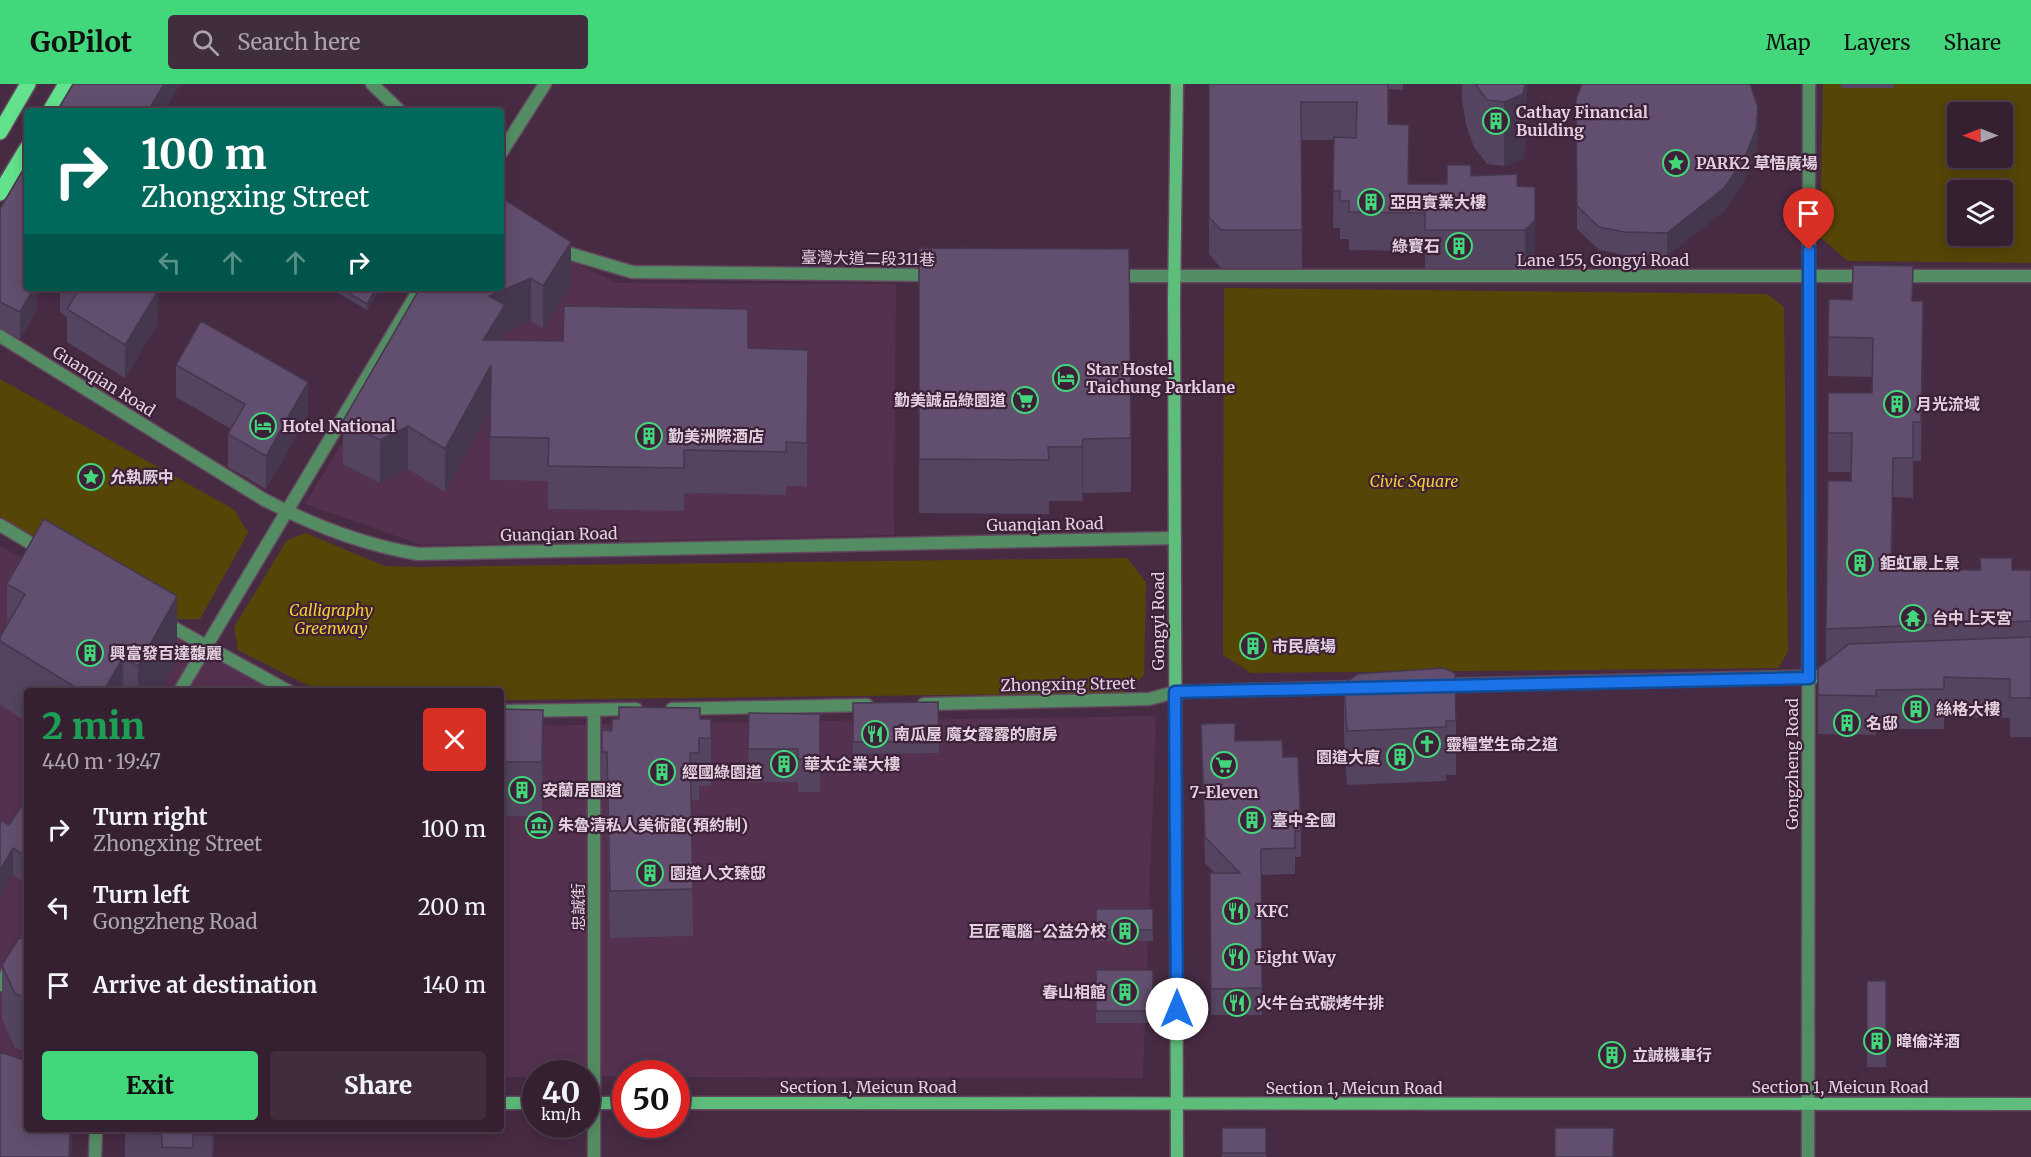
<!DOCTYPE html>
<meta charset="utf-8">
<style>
:root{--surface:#352032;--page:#402d3e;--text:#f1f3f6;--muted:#aaa3ac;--line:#4f3e4d;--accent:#43d77b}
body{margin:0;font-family:Merriweather,"Noto Sans TC",serif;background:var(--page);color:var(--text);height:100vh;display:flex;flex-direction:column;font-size:22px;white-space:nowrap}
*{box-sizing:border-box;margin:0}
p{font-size:20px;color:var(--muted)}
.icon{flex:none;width:33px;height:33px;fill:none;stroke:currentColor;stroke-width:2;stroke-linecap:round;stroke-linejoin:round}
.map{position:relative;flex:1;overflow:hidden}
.drawer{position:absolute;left:24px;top:604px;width:480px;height:444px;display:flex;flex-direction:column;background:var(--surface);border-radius:6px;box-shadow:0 3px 15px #0003,0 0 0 2px var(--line)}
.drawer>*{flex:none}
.banner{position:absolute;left:24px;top:24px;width:480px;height:183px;border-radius:6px;box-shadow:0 3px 15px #0003,0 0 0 2px var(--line);background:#00695c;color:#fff;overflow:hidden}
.needle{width:39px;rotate:270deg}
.controls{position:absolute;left:1947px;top:18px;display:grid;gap:12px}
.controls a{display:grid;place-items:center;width:66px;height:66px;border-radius:6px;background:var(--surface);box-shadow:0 3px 15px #0003,0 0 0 2px var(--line);font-size:30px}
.speed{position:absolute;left:522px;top:976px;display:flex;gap:12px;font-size:30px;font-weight:700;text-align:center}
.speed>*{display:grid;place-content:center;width:78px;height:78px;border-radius:50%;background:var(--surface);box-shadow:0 3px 15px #0003,0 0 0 2px var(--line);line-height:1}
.speed small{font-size:15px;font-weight:400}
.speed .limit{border:9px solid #d22;background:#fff;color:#111}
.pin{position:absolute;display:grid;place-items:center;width:51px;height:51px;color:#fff;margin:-62px -26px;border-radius:50% 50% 50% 0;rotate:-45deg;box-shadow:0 0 6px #0007}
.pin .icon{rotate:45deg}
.me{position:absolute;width:66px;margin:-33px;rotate:0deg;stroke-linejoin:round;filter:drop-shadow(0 0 4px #0008)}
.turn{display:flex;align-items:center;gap:21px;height:126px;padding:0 18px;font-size:27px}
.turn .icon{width:78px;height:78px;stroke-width:2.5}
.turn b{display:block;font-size:42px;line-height:51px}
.lanes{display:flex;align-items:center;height:57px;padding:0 18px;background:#0003;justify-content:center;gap:30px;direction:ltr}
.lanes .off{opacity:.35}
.round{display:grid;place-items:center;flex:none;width:63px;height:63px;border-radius:6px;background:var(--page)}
.overview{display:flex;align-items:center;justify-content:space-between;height:102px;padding:0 18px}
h1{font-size:36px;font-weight:800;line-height:45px;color:#1e9e55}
.primary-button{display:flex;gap:12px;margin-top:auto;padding:12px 18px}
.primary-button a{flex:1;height:69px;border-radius:6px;background:var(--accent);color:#111;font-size:24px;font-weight:800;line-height:69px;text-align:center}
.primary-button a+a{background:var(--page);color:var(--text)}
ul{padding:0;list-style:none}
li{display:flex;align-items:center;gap:18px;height:78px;padding:0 18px}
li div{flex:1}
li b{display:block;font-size:22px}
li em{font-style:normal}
header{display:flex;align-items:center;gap:36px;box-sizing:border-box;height:84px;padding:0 30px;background:var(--accent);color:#111}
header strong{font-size:28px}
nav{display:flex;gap:33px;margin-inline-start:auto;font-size:21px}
.search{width:420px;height:54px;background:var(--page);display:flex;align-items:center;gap:15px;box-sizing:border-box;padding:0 21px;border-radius:6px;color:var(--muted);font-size:22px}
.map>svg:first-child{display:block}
.built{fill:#53314f}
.green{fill:#554507;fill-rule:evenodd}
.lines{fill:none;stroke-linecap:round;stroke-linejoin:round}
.street-casing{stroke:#63495f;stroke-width:15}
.secondary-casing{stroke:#63495f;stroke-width:15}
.primary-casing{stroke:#63495f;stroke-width:18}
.street{stroke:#548d64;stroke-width:12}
.secondary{stroke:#5ebd7b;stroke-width:12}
.primary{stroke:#63e28d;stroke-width:15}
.wall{fill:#54445f}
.shaded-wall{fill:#45374e}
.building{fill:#624f6f;stroke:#45374e;stroke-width:1.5}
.route-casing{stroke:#114b97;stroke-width:15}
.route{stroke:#1a73e8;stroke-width:10}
.labels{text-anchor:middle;stroke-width:4.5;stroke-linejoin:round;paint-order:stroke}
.poi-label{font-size:16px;font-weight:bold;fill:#e2d0df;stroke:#3d2139;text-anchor:start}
.street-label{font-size:16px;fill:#e2d0df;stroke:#3d2139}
.park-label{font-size:16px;font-style:italic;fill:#f6cb30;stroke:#3d2139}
</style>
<header>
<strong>GoPilot</strong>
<div class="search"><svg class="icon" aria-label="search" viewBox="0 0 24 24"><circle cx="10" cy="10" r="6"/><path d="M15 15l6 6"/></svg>Search here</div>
<nav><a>Map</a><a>Layers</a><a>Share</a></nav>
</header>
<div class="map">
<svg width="2031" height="1073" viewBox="0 0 2031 1073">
<rect width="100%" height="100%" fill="#472b43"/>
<!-- built -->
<path class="built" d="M525 156 618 199 896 200 894 451 422 461 305 420 436 204H501Z
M0 462 284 607 27 608V985L0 981Z
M1156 632 1143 994 677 993 676 990H626L625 993 536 990 535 993H501V642Z"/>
<!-- green -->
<path class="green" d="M1823 0H2031V179L1848 177 1820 153ZM1958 28H2002V74H1958ZM1958 106H2002V152H1958Z
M1224 204 1767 210 1784 223 1788 568 1778 584 1251 589 1223 571Z
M0 295 235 426 248 449 200 535H175L0 432Z
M306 449 384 482 413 483 1127 474 1146 498 1144 591 1123 609 501 616V608L328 607 305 600 238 566 234 543 287 456Z"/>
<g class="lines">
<defs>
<path id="street" d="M372 0 400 27
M501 69 545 0
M558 162 568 169 632 188 935 191
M1114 192H1868
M1897 192H2031
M0 252 263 415C312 441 363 461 418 470L1175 454
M0 441 44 467
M165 539 290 608
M1438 601 1835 592
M179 608 420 204
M924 620 1149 615 1175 608 1358 603
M672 625 867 621
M501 627 636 625
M0 901 27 857
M95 1073 96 1046
M594 1073V626
M1808 1073 1809 0"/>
<path id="secondary" d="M1177 0 1174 217 1177 1073
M501 1019H536
M586 1019H626
M676 1019 2031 1020"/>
<path id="primary" d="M50 27 66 0
M0 48 28 0
M0 109 27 64"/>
</defs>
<!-- street casing -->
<use href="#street" class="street-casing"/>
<!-- secondary casing -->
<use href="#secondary" class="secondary-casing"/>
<!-- primary casing -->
<use href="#primary" class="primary-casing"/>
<!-- street -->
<use href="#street" class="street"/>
<!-- secondary -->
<use href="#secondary" class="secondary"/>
<!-- primary -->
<use href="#primary" class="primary"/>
</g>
<!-- wall -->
<path class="wall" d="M1209 0H1403V6L1389 5 1388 41 1408 100H1447L1471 92 1517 102 1535 174 1525 184H1425V167L1349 166V155H1340V144H1333L1334 56H1301L1302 184H1221L1209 170Z
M1462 0H1527V51L1523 75 1504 82 1487 80 1474 63 1466 41 1462 16Z
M1841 0H1894V4H1841Z
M1576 15 1758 46 1756 69 1743 100 1724 127 1667 172 1624 171 1599 166 1577 145Z
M501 116 571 201 543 245 531 237 505 248V256L748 264 808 309 807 402H786V411L684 409V427L548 425V397L490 396V325L445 408 408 385 380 399 343 380V337L483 208V206L480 204H501Z
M0 125 37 204V225L20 255 0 244Z
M919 164 1131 354V408L1083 409 1082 417H1049V430L919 429Z
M60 204H155L158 240 125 294 67 258V233L60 228Z
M338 204H380L367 226 338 209Z
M1829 215 1913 217 1923 256 1921 377H1913V414L1893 413 1892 485 2031 486V653H2010V634L1944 633V645H1876V651L1818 650V611L1826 578V545L1851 397V388H1828V309H1872V293L1828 292Z
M176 281 308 331 266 405 228 383V350L231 345 176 313Z
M7 500 177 576 160 608H27V638L0 621V553L7 541Z
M1344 600 1456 637V691H1446V697L1347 701 1344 654Z
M938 618 939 669 853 670V619Z
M501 625 543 680 542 732H501Z
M749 629 820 630V708H798V698H748Z
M711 635V702H699V716H691L693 852 610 854 607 715H602V646L612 647Z
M1201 640 1235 657 1283 673 1301 747V773H1295V790L1261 791 1262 931H1211L1210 789H1215L1205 779Z
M27 714V800L13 791 9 741Z
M1096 825H1153V857H1096Z
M27 855V967L15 964 2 935V881Z
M1096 886H1153V939H1096Z
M1867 897H1886V983H1867Z
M1222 1044H1266V1073H1222Z
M125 1046H214L213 1073H125Z"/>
<!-- shaded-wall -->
<path class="shaded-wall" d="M164 0H181L164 27H148Z
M1525 0H1527V51L1523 75 1504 82V18Z
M1758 23V46L1756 69 1743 100 1724 127 1667 172V149Z
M1409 41V79L1408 129V100Z
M1535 136V174L1525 184V146Z
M571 158V201L543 245V202Z
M531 194V237L505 248V264L491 324 445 408V365L483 256 489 212Z
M34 204H37V225L20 255V228Z
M145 204H155L151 211 158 207V240L125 294V261Z
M376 204H380L367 226V220Z
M1923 217V256L1921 377V338Z
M808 266V309L807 402V359Z
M308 298V331L266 405V372Z
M408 342V385L380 399V356Z
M1083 355V409L1082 417V363Z
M1893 374V413L1891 525V485Z
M177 512V576L160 608H138V582Z
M123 573V608H103Z
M543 626V680L542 732V678Z
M13 764V791L0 813V786Z
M70 1046H73L71 1073H69Z
M213 1046H214L213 1073H212Z"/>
<!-- building -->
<path class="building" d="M73 0H164L148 27H57Z
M1209 0H1388V40L1409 41 1408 100H1447V81H1471V92L1517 90V102L1535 103V136L1525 146H1425V129L1349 128V117H1340V107H1333L1334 53 1356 54 1357 18H1301L1302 146H1221L1209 133Z
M1475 0H1525L1523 10 1504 18 1487 16Z
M1582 0H1750L1758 23 1756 46 1743 77 1724 104 1667 149 1624 148 1599 143 1577 122 1576 15Z
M27 79V188L25 192 27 193V204H34L20 228 0 218V125Z
M502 114 571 158 543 202 531 194 489 212 505 221 483 256 563 257 564 222 748 225V264L808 266 807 359 786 358V368L684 366V384L548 382 549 354 490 353 491 281 445 365 408 342 380 356 343 337 420 204H477L483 208V204H501V116Z
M919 164 1129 165 1131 354 1083 355 1082 363H1048L1049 376 919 375Z
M1853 181 1913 182 1912 217H1923L1921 338H1913V374H1893L1891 485 1981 486 1980 474H2012V486H2031V537L1826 545 1828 397H1851L1852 349H1828V309H1872L1873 254 1828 253 1829 215 1852 216Z
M74 204H154L158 207 125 261 67 225 78 207Z
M340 204H376L367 220Z
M201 237 308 298 266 372 228 350 245 320 176 281Z
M44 435 177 512 138 582 123 573 103 608H83L0 557V553L25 510 7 500Z
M2031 553V614H2010V595L1944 593V605L1876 606V612L1818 611V584L1849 560Z
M1443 584 1455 589 1456 637H1446V643L1347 647 1344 600 1358 590Z
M938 618 939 657 853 658V619Z
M619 623 700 624V635H711V654H699V669H690L693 805 610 807 607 668H602V646L612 647V635H619Z
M501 625 543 626 542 678H501Z
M749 629 820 630V675H798V665H748Z
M1235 639V657L1282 656 1283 673H1298L1301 747H1295V764L1261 765 1262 904 1211 905 1210 789H1240L1205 753 1201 640Z
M27 714V773L13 764 0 786V736L9 741Z
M1096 825H1153V846H1096Z
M19 854 27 855V913L15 910 2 881Z
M1096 886H1153V927H1096Z
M1867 897H1886V950H1867Z
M0 968 27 977V1046H70L69 1073H0Z
M1222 1044H1266V1069H1222Z
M1555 1044H1614L1613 1073H1555Z
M125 1046H213L212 1051H193V1064L162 1063V1050L125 1049Z"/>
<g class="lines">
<defs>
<path id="route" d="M1177 925 1175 608 1809 594V166"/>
</defs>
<!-- route casing -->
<use href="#route" class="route-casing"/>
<!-- route -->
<use href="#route" class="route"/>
</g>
<!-- icons -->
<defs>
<symbol id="building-ring" viewBox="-11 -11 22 22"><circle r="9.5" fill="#3d2139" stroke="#43d77b" stroke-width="1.5"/><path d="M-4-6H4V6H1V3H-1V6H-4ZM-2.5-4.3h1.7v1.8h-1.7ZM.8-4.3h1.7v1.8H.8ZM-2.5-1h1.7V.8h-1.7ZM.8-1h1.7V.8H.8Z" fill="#43d77b"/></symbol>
<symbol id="sight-ring" viewBox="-11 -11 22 22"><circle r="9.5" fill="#3d2139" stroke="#43d77b" stroke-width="1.5"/><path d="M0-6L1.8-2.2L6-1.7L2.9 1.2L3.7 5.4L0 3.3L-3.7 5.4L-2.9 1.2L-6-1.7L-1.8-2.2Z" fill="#43d77b"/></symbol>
<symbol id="hotel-ring" viewBox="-11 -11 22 22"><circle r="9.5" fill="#3d2139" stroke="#43d77b" stroke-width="1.5"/><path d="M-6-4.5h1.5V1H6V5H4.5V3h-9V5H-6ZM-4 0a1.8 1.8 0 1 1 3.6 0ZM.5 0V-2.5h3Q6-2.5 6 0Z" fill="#43d77b"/></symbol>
<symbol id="supermarket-ring" viewBox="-11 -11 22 22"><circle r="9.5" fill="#3d2139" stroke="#43d77b" stroke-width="1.5"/><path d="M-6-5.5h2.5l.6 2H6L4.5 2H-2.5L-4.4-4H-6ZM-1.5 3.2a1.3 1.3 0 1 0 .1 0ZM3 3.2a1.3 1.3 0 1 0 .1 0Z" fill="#43d77b"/></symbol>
<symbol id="temple-ring" viewBox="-11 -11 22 22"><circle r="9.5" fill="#3d2139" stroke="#43d77b" stroke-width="1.5"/><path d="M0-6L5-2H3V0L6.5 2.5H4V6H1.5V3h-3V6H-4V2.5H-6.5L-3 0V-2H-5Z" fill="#43d77b"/></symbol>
<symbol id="restaurant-ring" viewBox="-11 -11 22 22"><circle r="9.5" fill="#3d2139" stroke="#43d77b" stroke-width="1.5"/><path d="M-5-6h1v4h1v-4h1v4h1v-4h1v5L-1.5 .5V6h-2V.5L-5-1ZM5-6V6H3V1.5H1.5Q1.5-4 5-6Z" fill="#43d77b"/></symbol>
<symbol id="church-ring" viewBox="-11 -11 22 22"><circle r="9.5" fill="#3d2139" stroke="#43d77b" stroke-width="1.5"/><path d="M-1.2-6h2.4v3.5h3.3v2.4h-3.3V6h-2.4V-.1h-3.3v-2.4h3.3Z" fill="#43d77b"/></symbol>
<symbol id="museum-ring" viewBox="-11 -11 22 22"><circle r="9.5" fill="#3d2139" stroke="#43d77b" stroke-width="1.5"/><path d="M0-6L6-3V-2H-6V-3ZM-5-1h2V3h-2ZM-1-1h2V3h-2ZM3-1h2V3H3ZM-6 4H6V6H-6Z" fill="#43d77b"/></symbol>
</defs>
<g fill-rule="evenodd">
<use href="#building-ring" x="1481" y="22" width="30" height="30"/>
<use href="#sight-ring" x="1661" y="64" width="30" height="30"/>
<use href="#building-ring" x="1356" y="103" width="30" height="30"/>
<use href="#building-ring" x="1444" y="147" width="30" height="30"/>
<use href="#hotel-ring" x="1051" y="279" width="30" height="30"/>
<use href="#supermarket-ring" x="1010" y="301" width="30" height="30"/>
<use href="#building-ring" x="1882" y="305" width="30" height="30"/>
<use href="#hotel-ring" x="248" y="327" width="30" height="30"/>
<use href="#building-ring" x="634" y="337" width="30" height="30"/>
<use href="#sight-ring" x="76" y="378" width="30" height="30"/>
<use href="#building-ring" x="1845" y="464" width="30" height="30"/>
<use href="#temple-ring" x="1898" y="519" width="30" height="30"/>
<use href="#building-ring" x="1238" y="547" width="30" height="30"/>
<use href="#building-ring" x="75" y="554" width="30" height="30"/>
<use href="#building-ring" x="1901" y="610" width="30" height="30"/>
<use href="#building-ring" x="1832" y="624" width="30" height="30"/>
<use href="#restaurant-ring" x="860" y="635" width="30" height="30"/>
<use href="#church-ring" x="1412" y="645" width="30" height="30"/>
<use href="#building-ring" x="1385" y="658" width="30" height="30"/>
<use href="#building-ring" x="769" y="665" width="30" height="30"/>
<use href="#supermarket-ring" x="1209" y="666" width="30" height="30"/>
<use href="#building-ring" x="647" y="673" width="30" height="30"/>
<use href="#building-ring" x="507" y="691" width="30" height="30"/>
<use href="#building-ring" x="1237" y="721" width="30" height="30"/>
<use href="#museum-ring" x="524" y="726" width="30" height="30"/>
<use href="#building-ring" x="635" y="774" width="30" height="30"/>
<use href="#restaurant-ring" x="1221" y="812" width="30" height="30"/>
<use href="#building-ring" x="1110" y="832" width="30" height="30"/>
<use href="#restaurant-ring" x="1221" y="858" width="30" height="30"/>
<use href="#building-ring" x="1110" y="893" width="30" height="30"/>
<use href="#restaurant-ring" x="1222" y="904" width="30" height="30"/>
<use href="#building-ring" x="1862" y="942" width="30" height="30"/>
<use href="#building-ring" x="1597" y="956" width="30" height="30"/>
</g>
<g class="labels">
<!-- poi labels -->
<g class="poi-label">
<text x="1516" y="34">Cathay Financial<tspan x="1516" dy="18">Building</tspan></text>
<text x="1696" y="85">PARK2 草悟廣場</text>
<text x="1390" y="124">亞田實業大樓</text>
<text x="1440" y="168" text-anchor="end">綠寶石</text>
<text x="1086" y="291">Star Hostel<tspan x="1086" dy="18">Taichung Parklane</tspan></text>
<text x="1006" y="322" text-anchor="end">勤美誠品綠園道</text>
<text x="1916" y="326">月光流域</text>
<text x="282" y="348">Hotel National</text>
<text x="668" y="358">勤美洲際酒店</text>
<text x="110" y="399">允執厥中</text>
<text x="1880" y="485">鉅虹最上景</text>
<text x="1932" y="540">台中上天宮</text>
<text x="1272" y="568">市民廣場</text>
<text x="110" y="575">興富發百達馥麗</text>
<text x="1936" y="631">絲格大樓</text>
<text x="1866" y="645">名邸</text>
<text x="894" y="656">南瓜屋 魔女露露的廚房</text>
<text x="1446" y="666">靈糧堂生命之道</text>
<text x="1380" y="679" text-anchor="end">園道大廈</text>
<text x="804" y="686">華太企業大樓</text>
<text x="682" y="694">經國綠園道</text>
<text x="542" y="712">安蘭居園道</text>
<text x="1224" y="714" text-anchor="middle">7-Eleven</text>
<text x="1272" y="742">臺中全國</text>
<text x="558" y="747">朱魯清私人美術館(預約制)</text>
<text x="670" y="795">園道人文臻邸</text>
<text x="1256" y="833">KFC</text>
<text x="1106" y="853" text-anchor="end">巨匠電腦-公益分校</text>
<text x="1256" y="879">Eight Way</text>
<text x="1106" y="914" text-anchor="end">春山相館</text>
<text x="1256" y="925">火牛台式碳烤牛排</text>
<text x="1896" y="963">暐倫洋酒</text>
<text x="1632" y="977">立誠機車行</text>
</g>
<!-- street labels -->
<g class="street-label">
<text transform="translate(868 174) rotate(1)" y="6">臺灣大道二段311巷</text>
<text x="1603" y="182">Lane 155, Gongyi Road</text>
<text transform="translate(104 297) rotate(32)" y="6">Guanqian Road</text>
<text transform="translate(1045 440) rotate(-1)" y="6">Guanqian Road</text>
<text transform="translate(559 450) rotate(-1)" y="6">Guanqian Road</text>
<text transform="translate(1158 537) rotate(-90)" y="6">Gongyi Road</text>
<text transform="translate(1068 600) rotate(-1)" y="6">Zhongxing Street</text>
<text transform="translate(1792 680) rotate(-90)" y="6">Gongzheng Road</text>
<text transform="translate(578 823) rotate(-90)" y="6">忠誠街</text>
<text x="868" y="1009">Section 1, Meicun Road</text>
<text x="1840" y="1009">Section 1, Meicun Road</text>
<text x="1354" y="1010">Section 1, Meicun Road</text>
</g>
<!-- park labels -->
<g class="park-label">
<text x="1414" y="403">Civic Square</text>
<text x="331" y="532">Calligraphy<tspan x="331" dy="18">Greenway</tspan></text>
</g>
</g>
</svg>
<div class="controls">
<a><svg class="needle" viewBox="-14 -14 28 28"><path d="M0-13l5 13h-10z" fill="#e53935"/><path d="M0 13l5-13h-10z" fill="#aaa3ac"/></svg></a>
<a><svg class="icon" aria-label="layers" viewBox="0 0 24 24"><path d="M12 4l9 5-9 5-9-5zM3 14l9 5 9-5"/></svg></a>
</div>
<div class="speed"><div>40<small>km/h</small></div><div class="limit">50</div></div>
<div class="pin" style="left:1809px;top:166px;background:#d93025"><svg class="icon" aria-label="arrive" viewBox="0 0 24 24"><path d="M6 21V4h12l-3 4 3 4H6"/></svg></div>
<svg class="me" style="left:1177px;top:925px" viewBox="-20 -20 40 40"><circle r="19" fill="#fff"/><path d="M0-13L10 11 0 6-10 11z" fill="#1a73e8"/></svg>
<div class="banner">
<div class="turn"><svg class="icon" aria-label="right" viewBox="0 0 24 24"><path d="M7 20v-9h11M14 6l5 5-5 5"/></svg><div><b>100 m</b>Zhongxing Street</div></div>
<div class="lanes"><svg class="icon off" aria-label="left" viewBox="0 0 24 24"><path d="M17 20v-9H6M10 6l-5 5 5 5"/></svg><svg class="icon off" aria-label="ahead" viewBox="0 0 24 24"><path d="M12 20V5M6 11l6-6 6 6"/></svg><svg class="icon off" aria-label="ahead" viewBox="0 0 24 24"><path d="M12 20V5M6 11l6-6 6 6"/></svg><svg class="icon" aria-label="right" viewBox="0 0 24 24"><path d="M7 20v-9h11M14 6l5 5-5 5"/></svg></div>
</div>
<section class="drawer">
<div class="overview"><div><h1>2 min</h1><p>440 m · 19:47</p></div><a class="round" style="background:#d93025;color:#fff"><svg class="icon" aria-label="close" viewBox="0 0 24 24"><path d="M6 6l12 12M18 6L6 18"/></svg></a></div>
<ul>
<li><svg class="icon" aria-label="right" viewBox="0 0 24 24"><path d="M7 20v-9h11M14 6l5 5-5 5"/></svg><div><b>Turn right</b><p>Zhongxing Street</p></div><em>100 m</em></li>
<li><svg class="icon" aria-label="left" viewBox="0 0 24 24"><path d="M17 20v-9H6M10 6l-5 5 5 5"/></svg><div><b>Turn left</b><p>Gongzheng Road</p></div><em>200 m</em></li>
<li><svg class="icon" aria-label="arrive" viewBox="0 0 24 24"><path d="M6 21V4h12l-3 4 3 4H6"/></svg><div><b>Arrive at destination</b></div><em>140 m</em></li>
</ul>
<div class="primary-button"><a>Exit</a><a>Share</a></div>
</section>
</div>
